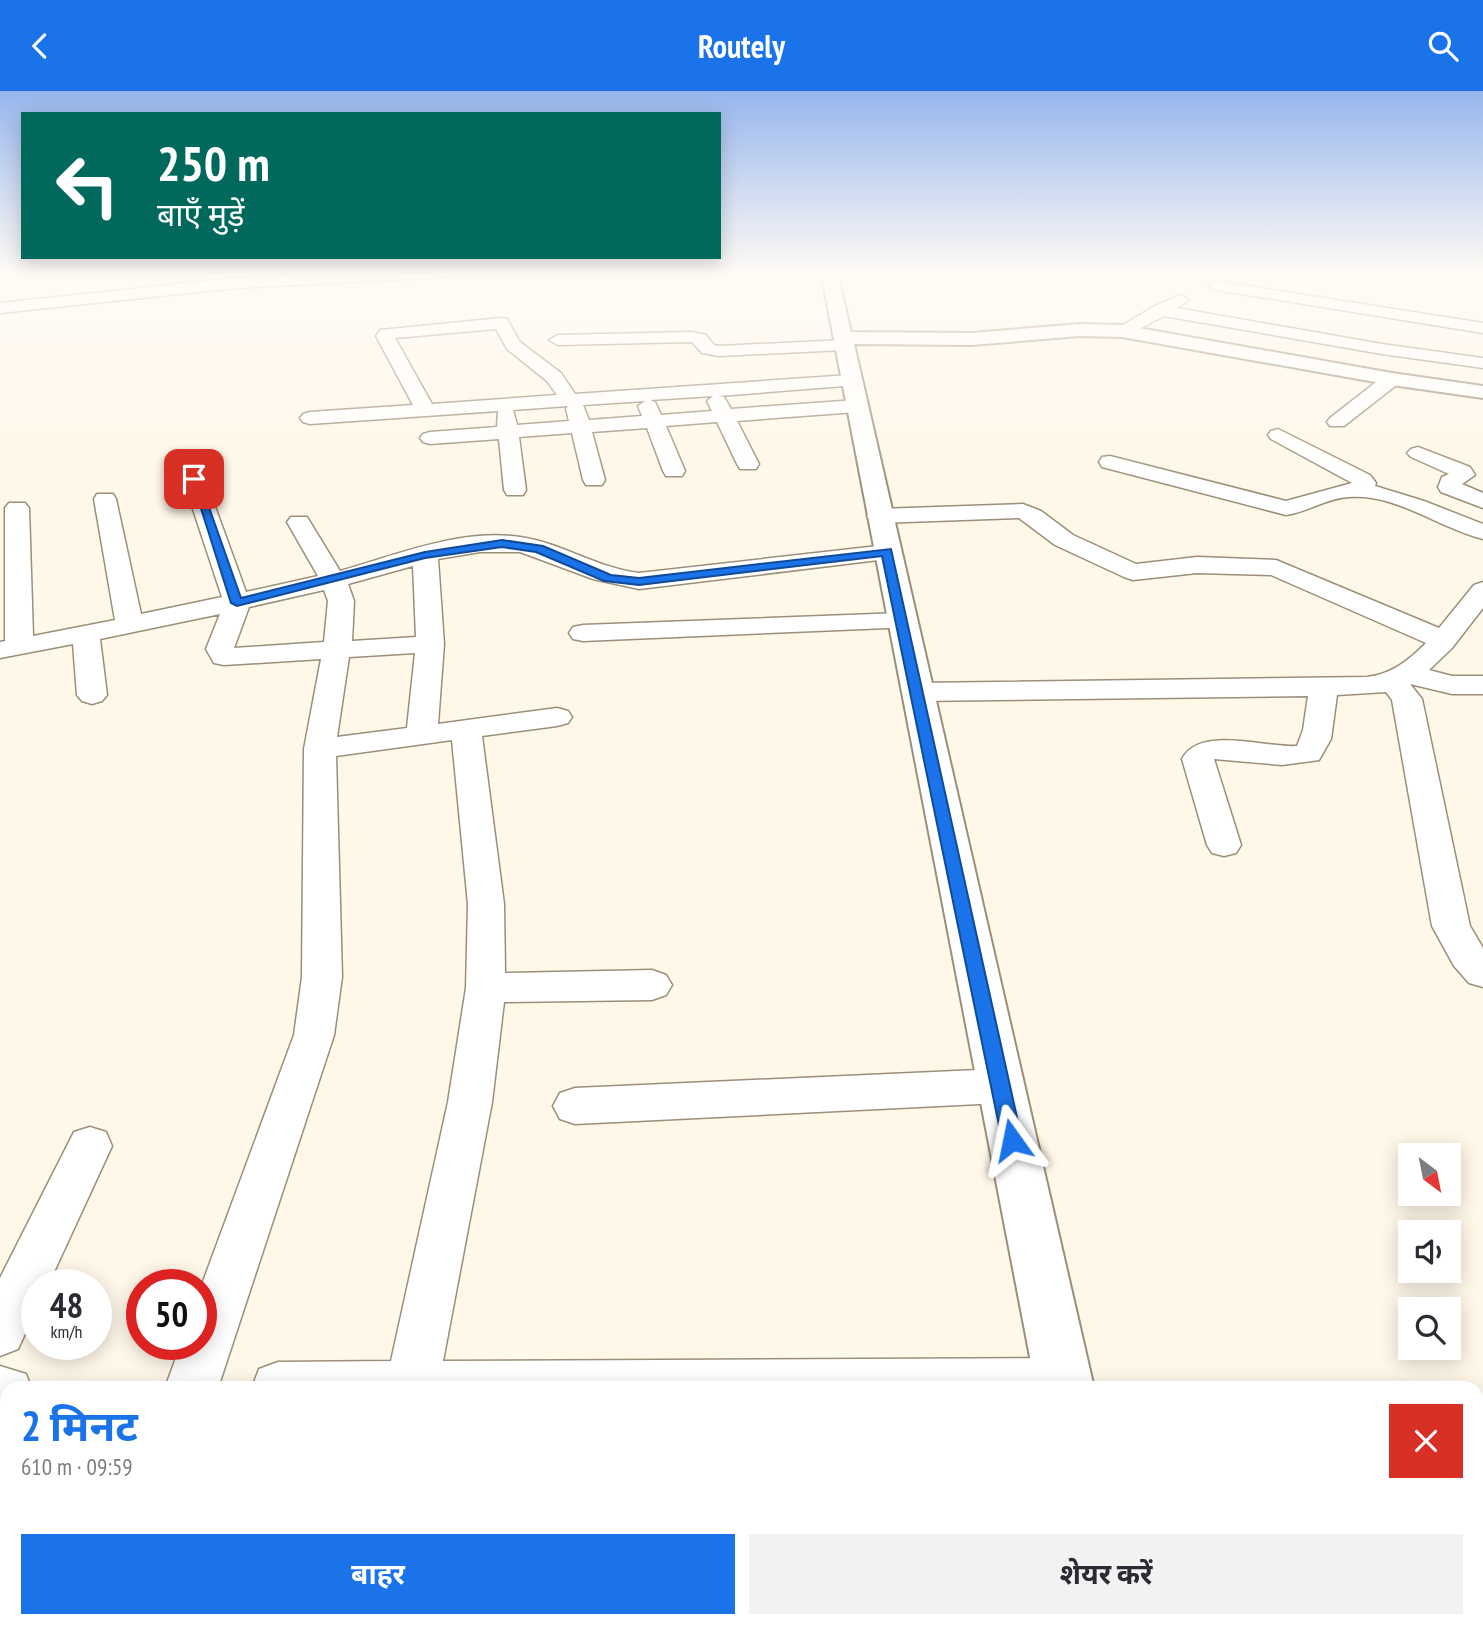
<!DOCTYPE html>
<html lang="hi">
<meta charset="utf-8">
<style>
:root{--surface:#fff;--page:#f2f2f3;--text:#2b2b33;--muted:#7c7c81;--accent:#1a73e8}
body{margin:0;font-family:"PT Sans Narrow","Noto Sans Devanagari",sans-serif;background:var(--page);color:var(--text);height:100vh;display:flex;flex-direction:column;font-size:26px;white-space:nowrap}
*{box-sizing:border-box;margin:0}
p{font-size:23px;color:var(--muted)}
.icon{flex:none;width:38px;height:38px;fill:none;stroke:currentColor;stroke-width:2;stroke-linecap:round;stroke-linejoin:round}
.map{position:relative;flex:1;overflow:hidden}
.details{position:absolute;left:0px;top:1290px;width:1484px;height:247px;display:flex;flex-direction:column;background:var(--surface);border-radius:21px 21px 0 0;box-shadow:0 4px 18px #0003}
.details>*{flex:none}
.banner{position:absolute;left:21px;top:21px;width:700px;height:147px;border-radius:0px;box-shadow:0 4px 18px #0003;background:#00695c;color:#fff;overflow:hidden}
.needle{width:46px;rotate:148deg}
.tools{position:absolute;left:1398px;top:1052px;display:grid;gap:14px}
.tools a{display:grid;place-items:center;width:63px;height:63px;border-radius:0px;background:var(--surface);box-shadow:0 4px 18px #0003;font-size:35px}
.speed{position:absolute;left:21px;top:1178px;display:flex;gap:14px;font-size:35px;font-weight:700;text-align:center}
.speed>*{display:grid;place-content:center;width:91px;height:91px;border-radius:50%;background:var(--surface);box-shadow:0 4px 18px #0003;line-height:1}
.speed small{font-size:18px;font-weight:400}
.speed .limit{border:10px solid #d22;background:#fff;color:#111}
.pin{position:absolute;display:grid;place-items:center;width:60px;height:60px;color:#fff;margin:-30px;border-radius:14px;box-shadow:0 4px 10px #0006}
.me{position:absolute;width:77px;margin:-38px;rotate:348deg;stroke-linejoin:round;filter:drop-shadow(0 0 5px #0008)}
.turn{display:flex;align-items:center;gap:24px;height:147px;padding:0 21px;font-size:32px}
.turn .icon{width:91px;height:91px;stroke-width:2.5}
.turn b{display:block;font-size:49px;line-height:60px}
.round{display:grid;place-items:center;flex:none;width:74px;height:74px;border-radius:0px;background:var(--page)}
.head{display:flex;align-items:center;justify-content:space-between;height:119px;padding:0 21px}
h1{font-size:42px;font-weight:700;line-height:52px;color:var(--accent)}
.primary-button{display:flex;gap:14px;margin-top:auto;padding:14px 21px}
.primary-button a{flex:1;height:80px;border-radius:0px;background:var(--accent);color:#fff;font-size:28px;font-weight:700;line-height:80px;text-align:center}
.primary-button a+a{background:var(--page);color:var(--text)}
header{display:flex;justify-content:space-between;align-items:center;height:91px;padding:0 21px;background:var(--accent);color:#fff;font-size:32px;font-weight:700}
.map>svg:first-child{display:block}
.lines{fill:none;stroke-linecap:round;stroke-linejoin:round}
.minor-casing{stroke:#9b8f78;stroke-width:3}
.major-casing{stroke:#9b8f78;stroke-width:4}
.minor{fill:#fff;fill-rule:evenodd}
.major{fill:#fff;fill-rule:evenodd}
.route{fill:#1a73e8;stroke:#114b97;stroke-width:2}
</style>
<header><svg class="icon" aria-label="back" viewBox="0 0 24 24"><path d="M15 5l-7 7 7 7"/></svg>Routely<svg class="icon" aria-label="search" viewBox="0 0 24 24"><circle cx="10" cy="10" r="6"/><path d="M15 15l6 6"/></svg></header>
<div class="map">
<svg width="1483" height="1536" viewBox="0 0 1483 1536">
<rect width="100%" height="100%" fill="#fff7e8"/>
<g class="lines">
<defs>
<path id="minor" d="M354 181H453L446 186 236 197 0 222V212L236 187Z
M1216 190 1483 232V242L1211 198 1208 195 1211 192Z
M1181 204 1189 209 1177 217 1382 253 1483 267V277L1382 263 1164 225 1128 244 1122 245 1113 240 1153 216Z
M501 227 507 228 520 251 561 282 575 303 850 284 857 286 859 290 857 294 719 305 724 306 731 318 856 309 866 315 856 321 737 330 759 373 756 378H740L737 373 717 331 666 335 685 380 682 385H666L663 380 647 337 592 341 605 389 602 394H586L583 389 572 342 519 346 526 399 523 404H507L504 399 499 348 430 353 423 351 420 347 423 343 430 341 497 336 498 320 310 333 303 331 300 327 303 323 310 321 413 314 376 245 380 239ZM496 238 507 258 547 290 557 304 432 313 395 247ZM713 305 707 310 712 320 661 324 655 311 650 309ZM645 310 638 315 642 325 589 329 583 314ZM568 315 566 318 569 330 517 334 513 319Z
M692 241 706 244 714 254 719 255 843 249 852 254 843 259 719 265 702 262 692 251 558 254 549 249 558 244Z
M1392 282 1399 284 1401 288 1399 292 1344 335H1330L1327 331 1330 327 1385 284Z
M1278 338 1370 384 1376 392 1375 395 1424 410 1483 433V448C1439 437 1395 402 1349 406 1327 407 1308 421 1286 424L1102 376 1099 371 1102 366 1110 365 1286 410 1352 392 1271 348 1268 344 1271 340Z
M1418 356 1470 376 1475 384 1462 393 1483 402V417L1441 401 1438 396 1442 386 1449 383 1411 366 1407 362 1411 358Z
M194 381 202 383 205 388 246 501 318 485 287 431 291 426H307L340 480C396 464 461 437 520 446 562 452 597 477 639 482L887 454 896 456 899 461 896 466 887 468 639 498 593 488 520 461H480L438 468 444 553 438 633 557 617 568 620 572 626 568 632 557 635 482 645 504 813 505 882 652 879 666 884 672 894 666 904 652 909 504 911 492 1011 443 1270 1064 1267 1083 1274 1090 1293 1089 1297H252L259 1278 278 1271 391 1270 448 1011 466 897 468 813 452 649 336 665 342 886 334 944 218 1297H165L181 1253H201V1196L294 944 302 886 304 658 321 568 224 574 214 572 206 558 220 523 100 548 107 604 102 610 92 613 82 610 77 604 73 553 0 567V551L5 550V417L9 412H25L29 417 33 545 115 529 94 408 97 403H113L116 408 141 523 222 506 183 388 186 383ZM413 475 416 546 352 550 354 510 348 493ZM324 499 328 510 324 551 234 557 249 516ZM415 562 407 637 337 646 349 566Z
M1023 413 1041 420 1073 444 1136 473 1197 466 1276 469 1439 537 1474 494 1483 491V517L1452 557 1429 579 1452 585H1483V603H1452L1410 593 1422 608 1470 835 1483 857V896L1469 892 1454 875 1432 835 1392 609 1386 601 1337 604 1331 648 1319 669 1282 674 1214 668 1241 754 1236 762 1224 765 1212 762 1207 754 1182 668C1200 634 1265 657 1297 655L1303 639 1308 605 917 610 907 607 902 601 907 595 917 592 1367 586C1392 583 1409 569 1426 552L1271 484 1197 482 1133 489 1124 486 1055 454 1019 427 879 432 871 430 867 425 871 420 879 418Z
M901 522 911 524 914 530 911 536 583 550 573 548 569 542 573 536 583 534Z
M1000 978 1015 983 1021 995 1015 1007 1000 1012 575 1033 560 1028 553 1015 560 1002 575 997Z
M90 1036 106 1041 112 1055 48 1194H37V1217L18 1258 0 1265V1187L74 1041Z
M0 1275 26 1283 31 1297H7V1329H0Z
M83 1530H143L142 1536H80Z
M330 1530H390V1536H328Z
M600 1530H660V1536H598Z"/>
<path id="major" d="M821 181H837L851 241 972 242 1080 233 1122 234 1392 282 1483 295V307L1392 294 1122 246 1080 245 972 254 854 253 1094 1297H1036Z
M1080 1530H1147L1149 1536H1081Z"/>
</defs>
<!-- minor casing -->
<use href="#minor" class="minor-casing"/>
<!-- major casing -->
<use href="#major" class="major-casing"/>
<!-- minor -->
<use href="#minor" class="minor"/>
<!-- major -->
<use href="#major" class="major"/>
</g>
<!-- sky -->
<linearGradient id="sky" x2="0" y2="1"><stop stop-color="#97b6ed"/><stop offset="0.46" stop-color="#fffbf5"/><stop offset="1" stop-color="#fffbf5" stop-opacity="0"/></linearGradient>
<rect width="1483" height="396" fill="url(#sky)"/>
<!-- route -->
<path class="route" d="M191 386 199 388 241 507 425 461 502 449 543 455 611 484 639 487 891 458 1022 1049 1019 1056 1012 1058 1005 1056 1002 1049 882 465 639 494 604 490 536 461 502 456 425 467 237 515 231 512Z"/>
</svg>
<div class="tools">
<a><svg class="needle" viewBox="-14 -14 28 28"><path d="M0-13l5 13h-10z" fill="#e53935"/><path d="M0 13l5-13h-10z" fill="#7c7c81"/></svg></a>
<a><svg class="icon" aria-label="sound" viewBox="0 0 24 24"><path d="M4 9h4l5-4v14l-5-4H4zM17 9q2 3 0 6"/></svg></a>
<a><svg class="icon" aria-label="search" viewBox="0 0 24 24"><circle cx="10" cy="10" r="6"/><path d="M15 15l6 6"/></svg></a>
</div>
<div class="speed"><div>48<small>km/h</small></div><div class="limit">50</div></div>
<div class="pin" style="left:194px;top:388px;background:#d93025"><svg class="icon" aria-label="arrive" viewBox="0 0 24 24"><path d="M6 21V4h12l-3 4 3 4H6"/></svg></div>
<svg class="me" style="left:1012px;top:1049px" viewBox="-20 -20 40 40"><path d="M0-17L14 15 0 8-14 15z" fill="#1a73e8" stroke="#fff" stroke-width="4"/></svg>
<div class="banner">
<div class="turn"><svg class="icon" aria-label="left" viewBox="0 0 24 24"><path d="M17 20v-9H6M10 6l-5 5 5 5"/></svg><div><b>250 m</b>बाएँ मुड़ें</div></div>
</div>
<section class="details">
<div class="head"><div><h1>2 मिनट</h1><p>610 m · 09:59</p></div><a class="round" style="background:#d93025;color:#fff"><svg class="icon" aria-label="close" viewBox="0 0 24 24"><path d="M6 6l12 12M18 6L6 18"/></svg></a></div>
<div class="primary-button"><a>बाहर</a><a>शेयर करें</a></div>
</section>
</div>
